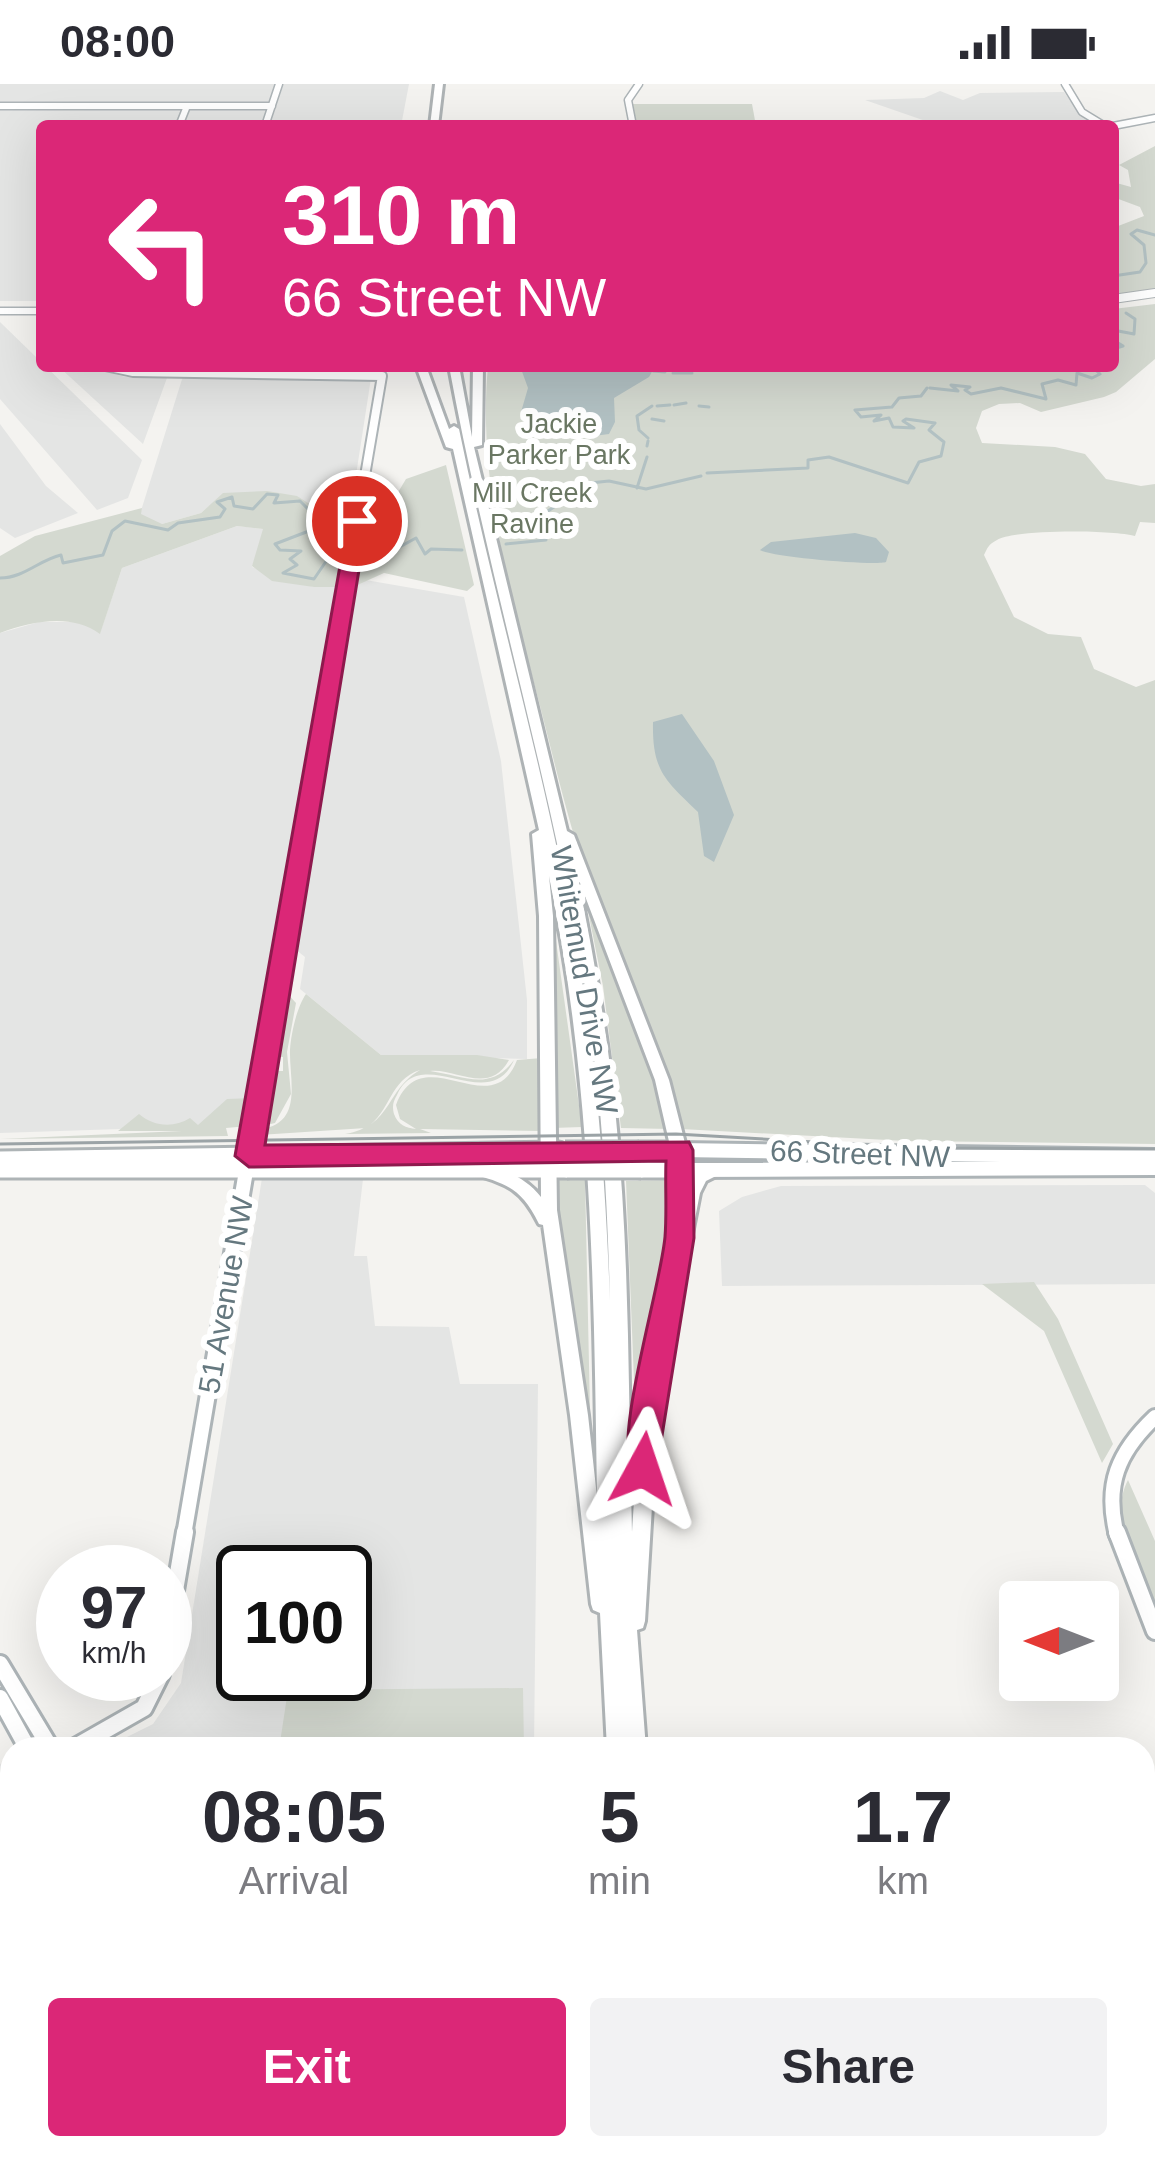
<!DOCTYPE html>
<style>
:root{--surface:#fff;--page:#f2f2f3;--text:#2b2b33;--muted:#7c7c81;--accent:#db2777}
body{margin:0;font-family:Helvetica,sans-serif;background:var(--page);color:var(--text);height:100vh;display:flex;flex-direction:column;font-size:45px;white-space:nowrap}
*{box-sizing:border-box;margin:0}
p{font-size:39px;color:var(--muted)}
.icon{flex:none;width:66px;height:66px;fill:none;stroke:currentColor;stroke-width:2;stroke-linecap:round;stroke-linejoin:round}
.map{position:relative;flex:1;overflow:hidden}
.sheet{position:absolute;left:0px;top:1653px;width:1155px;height:423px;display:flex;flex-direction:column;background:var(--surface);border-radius:36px 36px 0 0;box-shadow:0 12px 48px #0002}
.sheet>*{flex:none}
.hud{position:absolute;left:36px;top:36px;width:1083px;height:252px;border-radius:12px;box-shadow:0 12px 48px #0002;background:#db2777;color:#fff;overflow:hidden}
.needle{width:78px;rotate:270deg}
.controls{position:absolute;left:999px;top:1497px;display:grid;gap:24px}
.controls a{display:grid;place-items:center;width:120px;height:120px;border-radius:12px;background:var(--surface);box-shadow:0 12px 48px #0002;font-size:60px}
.speed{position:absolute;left:36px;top:1461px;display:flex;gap:24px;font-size:60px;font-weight:700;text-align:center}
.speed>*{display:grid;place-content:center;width:156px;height:156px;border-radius:50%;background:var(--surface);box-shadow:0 12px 48px #0002;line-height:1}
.speed small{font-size:30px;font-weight:400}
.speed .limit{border:6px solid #111;border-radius:18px;background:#fff;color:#111}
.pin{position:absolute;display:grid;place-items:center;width:102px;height:102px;color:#fff;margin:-51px;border:6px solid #fff;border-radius:50%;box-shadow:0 3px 12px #0007}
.me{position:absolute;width:132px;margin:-66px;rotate:5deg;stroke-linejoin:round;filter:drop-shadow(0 0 9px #0008)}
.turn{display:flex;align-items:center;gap:42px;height:252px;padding:0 48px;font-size:54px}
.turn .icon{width:156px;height:156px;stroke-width:2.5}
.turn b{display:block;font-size:84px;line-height:102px}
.eta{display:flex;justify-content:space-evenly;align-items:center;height:204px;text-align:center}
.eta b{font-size:72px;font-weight:700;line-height:84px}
.action{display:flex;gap:24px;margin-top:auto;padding:24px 48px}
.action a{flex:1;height:138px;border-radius:12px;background:var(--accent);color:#fff;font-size:48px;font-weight:700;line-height:138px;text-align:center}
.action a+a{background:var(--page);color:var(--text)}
.status{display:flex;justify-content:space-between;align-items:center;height:84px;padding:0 60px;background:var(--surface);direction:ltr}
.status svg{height:33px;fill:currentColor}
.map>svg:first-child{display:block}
.built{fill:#e4e5e4;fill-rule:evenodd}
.green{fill:#d4d9d0}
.water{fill:#b2c1c3}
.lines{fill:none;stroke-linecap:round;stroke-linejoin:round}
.stream{stroke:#b2c1c3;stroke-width:3}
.secondary-far4-casing{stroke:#adb4b7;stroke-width:9}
.secondary-far3-casing{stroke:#adb4b7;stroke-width:12}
.secondary-far2-casing{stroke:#adb4b7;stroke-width:15}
.secondary-far1-casing{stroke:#adb4b7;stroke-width:20}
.secondary-casing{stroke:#adb4b7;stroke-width:22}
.primary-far1-casing{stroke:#aeb4b6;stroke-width:10}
.primary-casing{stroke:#aeb4b6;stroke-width:21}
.highway-casing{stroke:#aeb3b5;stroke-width:6}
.secondary-far4{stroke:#fff;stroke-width:6}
.secondary-far3{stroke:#fff;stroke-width:8}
.secondary-far2{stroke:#fff;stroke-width:10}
.secondary-far1{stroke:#fff;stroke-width:14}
.secondary{stroke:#fff;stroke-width:16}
.primary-far1{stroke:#fff;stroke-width:8}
.primary{stroke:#fff;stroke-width:15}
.highway{fill:#fff;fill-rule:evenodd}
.tram{stroke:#9ba3a6;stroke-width:3}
.primary-bridge-casing{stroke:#aeb4b6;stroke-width:21;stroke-linecap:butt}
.primary-bridge{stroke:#fff;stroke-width:15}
.route{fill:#db2777;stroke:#8e194d;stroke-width:3}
.labels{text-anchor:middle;stroke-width:12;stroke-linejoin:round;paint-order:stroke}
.far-park-label{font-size:27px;fill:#6a7763;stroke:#fff}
.street-label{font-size:30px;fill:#65787f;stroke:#fff}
</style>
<div class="status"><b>08:00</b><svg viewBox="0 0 49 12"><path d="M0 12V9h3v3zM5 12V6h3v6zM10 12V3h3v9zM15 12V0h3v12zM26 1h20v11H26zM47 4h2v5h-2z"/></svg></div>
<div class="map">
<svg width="1155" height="2075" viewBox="0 0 1155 2075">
<rect width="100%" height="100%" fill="#f4f3f0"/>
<!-- built -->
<path class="built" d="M0 0H409L401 42H42V217H0Z
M940 7 963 16 980 9 1064 8 1080 31 1099 42H940L865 16 924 14Z
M0 238 142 376 128 414 97 426 0 315Z
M58 282H88L125 293 167 294 143 360Z
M183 292 371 294 348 443 209 422 201 429 162 440H153L140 430Z
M0 340 46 402 78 429 15 454 0 444Z
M237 442 264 445 252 483 314 503 338 502 240 1041 0 1049V549L39 538H84L100 549 122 484Z
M354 494 464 513 501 677 527 916V975L381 971 300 905 305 873 295 865Z
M262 1094 363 1095 354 1172H367L375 1242 449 1243 460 1300H538L534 1665H103L153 1640 181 1599ZM243 1488H345V1590H243Z
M1145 1101 1155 1109V1200L722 1202 719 1127 742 1113 781 1102Z
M0 1679 12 1703V2064H22L18 2075H0Z"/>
<!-- green -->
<path class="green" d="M632 20H752L756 42H637Z
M1155 62V206L1113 212V144L1144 132 1140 123 1113 113V98L1131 103 1128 86 1119 81Z
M1155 220V275L1116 308 1104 313 1041 328 1020 319 999 320 982 327 976 344 982 359 1055 363 1085 370 1106 395 1141 402 1155 400V439L1140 438 1135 452C1112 446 1016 445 997 456 988 461 988 463 984 471L1014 533 1048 550 1081 553 1094 585 1136 603 1155 596V1060L906 1057 681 1045C666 962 621 886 592 807 570 746 556 684 540 622 511 510 477 399 488 282H1113V225Z
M446 381 474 501 467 507 384 489 353 503H314L272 497 252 482 263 445 237 442 122 484 100 550C72 529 32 537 0 549V472L35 452 142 424 141 430 162 440 201 429 223 409 267 407 297 412 319 426 320 442 348 443 385 430 406 395Z
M586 817 655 984 670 1045 621 1044 603 902Z
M551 821 582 1043 552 1044Z
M286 908 296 919 287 968 291 1010 275 1039 262 1042 273 977 278 978 276 987H283V973H274Z
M306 910 381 971H477L509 976C489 1012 456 984 430 987 465 992 490 1008 514 976 489 1033 421 957 397 1011 393 1018 392 1022 394 1030 398 1041 406 1044 416 1045L400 1035 396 1021C422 952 492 1042 517 976L542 974 540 1047 420 1045 431 1049 345 1050C393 1042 385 1006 420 986 389 996 391 1028 366 1044L259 1051 260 1045C304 1040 289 995 290 966 291 949 297 923 306 910Z
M253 1014 248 1042 226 1044 228 1052 0 1055 182 1047H118L139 1030C154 1043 174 1044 190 1034L198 1041 227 1015Z
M556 1094H585L591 1374 554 1136Z
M675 1096 672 1160 637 1371 626 1097Z
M1034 1198 1058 1235 1113 1360 1102 1379 1044 1247 982 1200Z
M1128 1396 1155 1457V1524C1139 1485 1107 1436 1128 1396Z
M523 1604 524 1665H279L288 1606Z"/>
<!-- water -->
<path class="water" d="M648 282 653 286 649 293 614 314 615 338 609 350 586 353 521 328 528 304 520 282Z
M855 449 876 454 889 468 886 478C876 482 770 473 760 466L771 458Z
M682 630 714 677 734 731 714 778 704 772 698 728C665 696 652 687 653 638Z"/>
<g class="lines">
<!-- stream -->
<path class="stream" d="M1113 192 1140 188 1146 179 1144 161 1131 150 1137 146 1155 151
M1113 246 1134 250 1135 235 1126 229
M1113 265 1123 262 1115 257 1114 249
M653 287 665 288
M673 289H692
M930 304 958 307 951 301 970 303 965 306 971 310 1001 304 1046 315 1042 300 1058 296 1076 301 1077 289 1092 294 1100 290 1091 282
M674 321 686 319
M657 322 670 321
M699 322 709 323
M652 335 664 337
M648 354 639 346 637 332 652 322
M647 362 648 357
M707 389 808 384V376L829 373 908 399 919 378 941 372 944 358 929 346 935 339 906 335 903 337 914 344 893 343 889 334 874 337 881 331 861 333 855 326 892 323 899 314 921 312 927 304
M637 404 647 373
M506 460 546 456 542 431 590 399 609 397 646 405 701 392
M365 468 385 471 416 454 425 470 431 465 462 466
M0 494C24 494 39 476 61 471L63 479 103 471 112 447 125 437 168 446 178 439 220 433 225 425 217 418 232 413 234 422 253 425 267 410 278 411 274 419 300 417 316 433 314 445 275 460 280 466 301 467 290 475 297 481 283 489 314 495 329 473 338 471"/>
<defs>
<path id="secondary-far4" d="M1065 0 1082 28 1105 42
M0 22H272
M179 42 187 22
M265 42 279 0
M633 42 628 16 639 0
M1113 42 1155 34
M0 227H42"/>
<path id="secondary-far3" d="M105 282 133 288 382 292 336 562"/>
<path id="secondary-far2" d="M269 955 337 559"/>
<path id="secondary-far1" d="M679 1066 1155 1073
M681 1086 1155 1084
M184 1451 269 952
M1117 1451C1104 1401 1118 1368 1155 1333"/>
<path id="secondary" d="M1117 1448 1155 1547
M165 1565 185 1448
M0 1580 51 1665
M0 1614 28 1665
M72 1665 144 1624 161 1590
M1143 1890 1155 1889
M1143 1910 1155 1909
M106 2064 116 2075
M45 2075 50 2064
M61 2075 63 2064
M83 2075 84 2064
M264 2075 316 2064
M377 2075 427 2064"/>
<path id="primary-far1" d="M1113 215 1155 209"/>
<path id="primary" d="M639 1066H679
M0 1075 559 1066
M0 1086H567
M641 1086H681"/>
<path id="highway" d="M435 0H443L438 42H430Z
M416 282H426L449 345 454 342 459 345C497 530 553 712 582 899 599 1005 606 1111 610 1218 607 1099 600 980 578 863 542 668 485 477 449 282H459L472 353 473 282H483L482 361 474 363 567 747 574 751 669 996 689 1075V1099C695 1089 707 1077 720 1082L723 1086 720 1090 706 1097 700 1109 658 1324 645 1537 643 1544 637 1546 646 1665H607L600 1529 593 1526 591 1520 570 1331 543 1141 539 1140C521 1103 506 1100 470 1089L467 1085 470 1081 475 1079C502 1085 524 1091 541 1113L539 832 532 750 539 746 453 365 446 363ZM577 791 655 996 673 1075 674 1127 679 1133 640 1324 632 1448C628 1311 630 1172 616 1035 608 953 594 872 577 791ZM549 792C592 1000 594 1202 597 1413L588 1331 557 1126 553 832Z
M652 2064H674L676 2075H654Z
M676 2064H698L700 2075H678Z"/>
</defs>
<!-- secondary-far4 casing -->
<use href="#secondary-far4" class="secondary-far4-casing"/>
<!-- secondary-far3 casing -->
<use href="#secondary-far3" class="secondary-far3-casing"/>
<!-- secondary-far2 casing -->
<use href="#secondary-far2" class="secondary-far2-casing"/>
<!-- secondary-far1 casing -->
<use href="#secondary-far1" class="secondary-far1-casing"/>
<!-- secondary casing -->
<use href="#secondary" class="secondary-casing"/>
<!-- primary-far1 casing -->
<use href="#primary-far1" class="primary-far1-casing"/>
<!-- primary casing -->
<use href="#primary" class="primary-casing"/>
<!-- highway casing -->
<use href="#highway" class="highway-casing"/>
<!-- secondary-far4 -->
<use href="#secondary-far4" class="secondary-far4"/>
<!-- secondary-far3 -->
<use href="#secondary-far3" class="secondary-far3"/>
<!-- secondary-far2 -->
<use href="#secondary-far2" class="secondary-far2"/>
<!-- secondary-far1 -->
<use href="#secondary-far1" class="secondary-far1"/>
<!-- secondary -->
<use href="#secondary" class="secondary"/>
<!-- primary-far1 -->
<use href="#primary-far1" class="primary-far1"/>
<!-- primary -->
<use href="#primary" class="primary"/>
<!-- highway -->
<use href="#highway" class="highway"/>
<!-- tram -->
<path class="tram" d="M0 1060 676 1050 918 1064 1155 1065"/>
<defs>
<path id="primary-bridge" d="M565 1066H639
M567 1086H641"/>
</defs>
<!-- primary-bridge casing -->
<use href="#primary-bridge" class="primary-bridge-casing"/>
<!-- primary-bridge -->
<use href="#primary-bridge" class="primary-bridge"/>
</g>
<!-- route -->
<path class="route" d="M357 431 367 437 265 1061 689 1058 693 1066 694 1154 655 1395 643 1400 632 1395C613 1352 660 1207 665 1153 667 1128 665 1102 666 1077L249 1083 235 1072 348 437Z"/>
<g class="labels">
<!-- far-park labels -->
<g class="far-park-label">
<text x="559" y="349">Jackie<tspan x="559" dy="31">Parker Park</tspan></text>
<text x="532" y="418">Mill Creek<tspan x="532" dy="31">Ravine</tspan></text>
</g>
<!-- street labels -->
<g class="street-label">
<text transform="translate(584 896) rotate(80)" y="10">Whitemud Drive NW</text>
<text transform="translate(860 1070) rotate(2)" y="10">66 Street NW</text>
<text transform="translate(226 1211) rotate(-80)" y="10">51 Avenue NW</text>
</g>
</g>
</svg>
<div class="controls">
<a><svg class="needle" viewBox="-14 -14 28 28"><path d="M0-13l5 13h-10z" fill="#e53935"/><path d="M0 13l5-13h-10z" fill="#7c7c81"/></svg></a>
</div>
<div class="speed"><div>97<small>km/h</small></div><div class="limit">100</div></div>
<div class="pin" style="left:357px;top:437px;background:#d93025"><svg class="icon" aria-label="arrive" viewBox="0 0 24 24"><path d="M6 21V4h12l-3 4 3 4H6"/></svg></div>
<svg class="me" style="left:643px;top:1385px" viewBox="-20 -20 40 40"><path d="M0-17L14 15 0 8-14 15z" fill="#db2777" stroke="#fff" stroke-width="4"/></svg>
<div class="hud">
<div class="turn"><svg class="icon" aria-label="left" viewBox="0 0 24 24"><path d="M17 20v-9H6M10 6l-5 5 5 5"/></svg><div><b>310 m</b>66 Street NW</div></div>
</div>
<section class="sheet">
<div class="eta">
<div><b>08:05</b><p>Arrival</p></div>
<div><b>5</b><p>min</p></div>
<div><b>1.7</b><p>km</p></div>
</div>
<div class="action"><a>Exit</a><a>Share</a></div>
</section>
</div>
